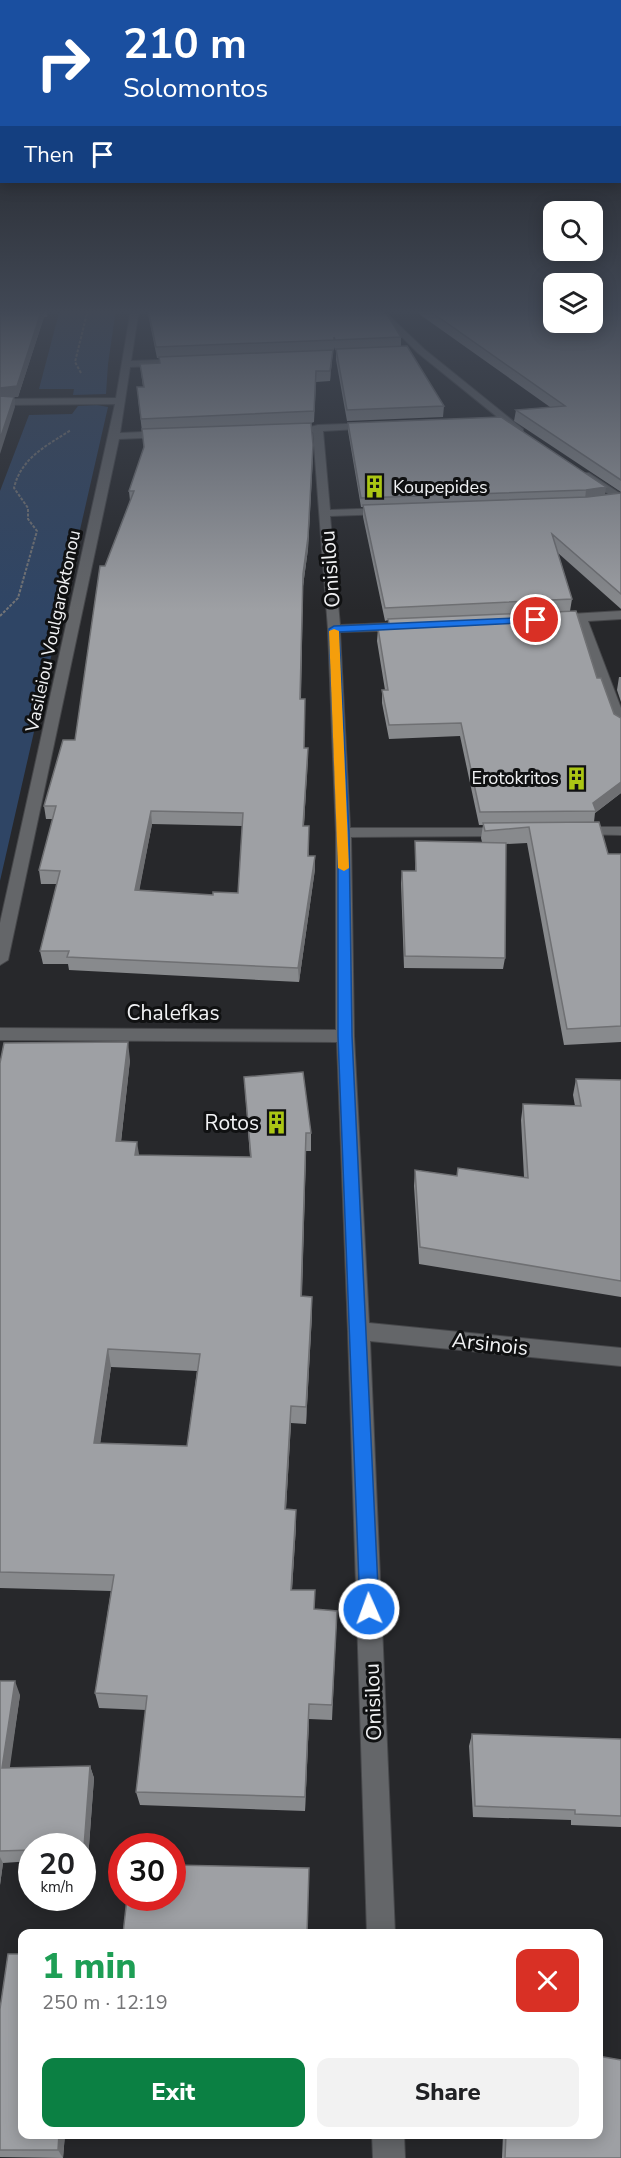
<!DOCTYPE html>
<meta charset="utf-8">
<style>
:root{--surface:#fff;--page:#f2f2f2;--text:#202124;--muted:#757577;--accent:#0b8043}
body{margin:0;font-family:"Nunito Sans",sans-serif;background:var(--page);color:var(--text);height:100vh;display:flex;flex-direction:column;font-size:22px;white-space:nowrap}
*{box-sizing:border-box;margin:0}
p{font-size:20px;color:var(--muted)}
.icon{flex:none;width:33px;height:33px;fill:none;stroke:currentColor;stroke-width:2;stroke-linecap:round;stroke-linejoin:round}
.map{position:relative;flex:1;overflow:hidden}
.side{position:absolute;left:18px;top:1929px;width:585px;height:210px;display:flex;flex-direction:column;background:var(--surface);border-radius:12px;box-shadow:0 3px 15px #0003}
.side>*{flex:none}
.guide{position:absolute;left:0px;top:0px;width:621px;height:183px;box-shadow:0 3px 15px #0003;background:#1a4fa0;color:#fff;overflow:hidden}
.tools{position:absolute;left:543px;top:201px;display:grid;gap:12px}
.tools a{display:grid;place-items:center;width:60px;height:60px;border-radius:12px;background:var(--surface);box-shadow:0 3px 15px #0003;font-size:30px}
.speed{position:absolute;left:18px;top:1833px;display:flex;gap:12px;font-size:30px;font-weight:700;text-align:center}
.speed>*{display:grid;place-content:center;width:78px;height:78px;border-radius:50%;background:var(--surface);box-shadow:0 3px 15px #0003;line-height:1}
.speed small{font-size:15px;font-weight:400}
.speed .limit{border:9px solid #d22;background:#fff;color:#111}
.pin{position:absolute;display:grid;place-items:center;width:51px;height:51px;color:#fff;margin:-26px;border:3px solid #fff;border-radius:50%;box-shadow:0 2px 6px #0007}
.me{position:absolute;width:66px;margin:-33px;rotate:358deg;stroke-linejoin:round;filter:drop-shadow(0 0 4px #0008)}
.turn{display:flex;align-items:center;gap:21px;height:126px;padding:0 24px;font-size:27px}
.turn .icon{width:78px;height:78px;stroke-width:2.5}
.turn b{display:block;font-size:42px;line-height:51px}
.then{display:flex;align-items:center;height:57px;padding:0 24px;background:#0003;gap:12px;font-size:22px}
.round{display:grid;place-items:center;flex:none;width:63px;height:63px;border-radius:12px;background:var(--page)}
.overview{display:flex;align-items:center;justify-content:space-between;height:102px;padding:0 24px}
h1{font-size:36px;font-weight:800;line-height:45px;color:#1e9e55}
.primary-button{display:flex;gap:12px;margin-top:auto;padding:12px 24px}
.primary-button a{flex:1;height:69px;border-radius:12px;background:var(--accent);color:#fff;font-size:24px;font-weight:800;line-height:69px;text-align:center}
.primary-button a+a{background:var(--page);color:var(--text)}
.map>svg:first-child{display:block}
.green{fill:#2f4565}
.lines{fill:none;stroke-linecap:round;stroke-linejoin:round}
.street-casing{stroke:#46474a;stroke-width:2}
.path{stroke:#747577;stroke-width:2;stroke-dasharray:3 1.5;stroke-linecap:butt}
.street{fill:#646669;fill-rule:evenodd}
.wall{fill:#888a8d;fill-rule:evenodd}
.shaded-wall{fill:#6f7073}
.building{fill:#9ea0a4;stroke:#6f7073;stroke-width:1.5;fill-rule:evenodd}
.route{fill:#1a73e8;stroke:#114b97;stroke-width:1.5}
.slow{fill:#f59e0b}
.labels{text-anchor:middle;stroke-width:6;stroke-linejoin:round;paint-order:stroke}
.far-poi-label{font-size:18px;fill:#f1f2f4;stroke:#101112;text-anchor:start}
.far-street-label{font-size:18px;fill:#f1f2f4;stroke:#101112}
.street-label{font-size:21px;fill:#f1f2f4;stroke:#101112}
.poi-label{font-size:21px;fill:#f1f2f4;stroke:#101112;text-anchor:end}
</style>
<div class="map">
<svg width="621" height="2158" viewBox="0 0 621 2158">
<rect width="100%" height="100%" fill="#27282b"/>
<!-- green -->
<path class="green" d="M60 309H116L108 364 106 394 73 395 74 389H39Z
M97 405 108 407 0 881V491L29 415 72 414 78 406Z"/>
<g class="lines">
<defs>
<path id="street" d="M131 309H139L131 361 182 359 187 362 182 365 130 367 120 433 165 431 170 434 165 437 119 439 8 960 0 965V923L115 404 0 405V399L116 398Z
M374 309H382L424 349 523 429V433H517L418 353Z
M372 423 375 424V428L323 431 330 510 385 508 390 511 385 514 330 516 340 625 413 622 419 626 413 630 340 632 350 828H505L512 832 505 836 351 837 354 1036 369 1323 621 1348V1366L370 1341 395 1934H367L348 1331 337 1042 0 1040V1028L336 1030V833L328 629 313 432 302 429 318 425Z
M581 473H589L621 494V502L581 477Z
M621 611V619L588 621 621 708V730L614 726 576 621 554 623 548 619 554 615Z
M578 827H621V835L573 834 571 831 573 828Z
M372 2134H404L405 2158H373Z"/>
</defs>
<!-- street casing -->
<use href="#street" class="street-casing"/>
<!-- path -->
<path class="path" d="M81 373 75 362 88 309
M0 616 18 598 37 531 28 519V508L14 488C21 458 46 446 71 430"/>
<!-- street -->
<use href="#street" class="street"/>
</g>
<!-- wall -->
<path class="wall" d="M0 309H48L47 317H44L18 397H14L15 407Z
M147 309H381L401 337V346L444 406 443 417 347 421 336 360V350H335L334 347V350H333L332 360 330 381 316 382 314 422 311 423 313 456 308 549 303 586 301 699 304 748H308L304 826 309 856H315V869L299 982 69 970 68 964H43L40 951 57 884H41L39 870 53 819H46L44 806 75 740 105 566 130 501 129 491 144 448 138 398 143 387 140 364 159 363V358H157ZM152 824 242 826 238 893 213 895 139 890Z
M412 309H621V492L514 421 516 410 550 407Z
M348 423 605 495 621 493V609L558 553 572 599 570 611 597 678 614 714 621 718V793L595 813 594 822 608 854H621V1042L564 1045 527 843 506 844 505 958 503 969 404 968 401 883 402 871H415V841L482 842 481 838 483 825H479L460 736 389 739 382 703V690H385L377 641 378 628H388V620L385 621 363 517V507H361L348 431Z
M619 677H621V702L617 690Z
M130 1060 121 1142 139 1155 250 1157 244 1077 311 1133V1151H306L302 1296 312 1314 306 1424 291 1423 286 1509 296 1510V1526L292 1590 314 1609 337 1611 332 1720 309 1719 305 1811 140 1805 136 1792 146 1710 99 1708 95 1693 111 1591 0 1588V1063ZM111 1367 197 1371 187 1446 100 1443Z
M576 1079 621 1080V1297L419 1264 414 1186 415 1170 457 1176 524 1177 521 1120 523 1104 575 1106 573 1095Z
M0 1681 20 1695 9 1768 90 1766 94 1778 88 1859H82V1846H32V1861L3 1863 0 1885Z
M472 1734 621 1739V1827L571 1825V1820L473 1817 469 1746Z
M0 2009 22 2134H65L63 2158 0 2157Z
M503 2134H598L621 2158H502Z"/>
<!-- shaded-wall -->
<path class="shaded-wall" d="M43 309 44 317 18 397H14L15 407 0 454V388Z
M333 350 332 360 330 381V371Z
M313 445 308 549 303 586V574Z
M606 487 605 496 585 499 586 490Z
M308 748V761L303 839V826Z
M621 782V793L595 813 593 803Z
M151 811 152 824 137 903 135 890Z
M315 856V869L299 982 298 968Z
M128 1042 130 1060 119 1159 116 1141Z
M306 1133V1151L301 1314V1296Z
M137 1142 140 1160 135 1155Z
M312 1297V1314L306 1424V1407Z
M108 1349 111 1367 98 1460 94 1443Z
M291 1406V1423L285 1526V1509Z
M296 1510V1526L291 1605V1590Z
M15 1681 20 1695 8 1781 2 1768Z
M309 1704V1719L305 1811V1797Z
M90 1766 94 1778 88 1859 84 1847Z
M0 1857 3 1863 0 1885Z
M59 2134H65L63 2158 58 2150Z"/>
<!-- building -->
<path class="building" d="M0 309H42L17 386 0 388Z
M148 309H381L388 316 401 337 335 340 334 337V340L156 347Z
M427 309H554V322H592V309H621V480L516 410 565 406Z
M407 346 444 406 347 410 336 349Z
M333 350 330 371H316L314 411 141 419 137 387H144L140 364 160 363 159 357Z
M0 396 14 397 0 439Z
M501 417 606 487 586 490 361 498 348 423Z
M311 423 313 445 308 537 303 574 300 699H305L304 748H308L303 826H309L308 856H315L298 968 67 957 69 951H40L60 871 39 870 56 806H44L63 740H75L100 566H105L134 491H129L144 447 142 429ZM151 811 243 813 238 893 213 892V895L135 890Z
M621 493V594L552 534 572 599 385 608 363 505 587 497Z
M576 611 597 678H601L614 714 621 718V782L593 803 596 811 480 812 461 723 389 725 382 690H388L378 628H390L388 619Z
M599 822 608 854H621V1026L567 1029 529 827 485 831 483 823Z
M415 841 506 843 505 958 405 956 402 871H416Z
M128 1042 116 1141 137 1142 135 1155 251 1157 244 1077 303 1072 311 1133H306L301 1296 312 1297 306 1407 291 1406 285 1509 296 1510 291 1590H315L314 1609 337 1611 332 1705 309 1704 305 1797 136 1792 147 1696 95 1693 114 1575 0 1572V1063L4 1043ZM108 1349 200 1354 187 1446 94 1443Z
M576 1079 621 1080V1281L420 1247 415 1170 457 1176 458 1168 528 1178 523 1104 581 1106Z
M0 1681H15L2 1768 90 1766 84 1847 32 1846V1850L0 1851Z
M472 1734 621 1739V1816L575 1814V1810L475 1806Z
M172 1865 309 1868 307 1934H123L127 1898H172Z
M8 1954H22V2134H59L58 2150H0V2009Z
M598 2056 621 2060V2158H505L506 2134H598Z"/>
<!-- sky -->
<linearGradient id="sky" x2="0" y2="1"><stop stop-color="#151618"/><stop offset="0.51" stop-color="#414855"/><stop offset="1" stop-color="#414855" stop-opacity="0"/></linearGradient>
<rect width="621" height="611" fill="url(#sky)"/>
<!-- route -->
<path class="route" d="M536 617 539 618V622L339 632 349 833 352 1036 379 1609 376 1616 369 1618 363 1616 360 1609 338 1036V833L329 629 334 626Z"/>
<!-- slow -->
<path class="slow" d="M334 629 339 631 349 868 344 871 338 868 329 631Z"/>
<!-- icons -->
<defs>
<symbol id="building-bare" viewBox="-9 -9 18 18"><path d="M-4-6H4V6H1V3H-1V6H-4ZM-2.5-4.3h1.7v1.8h-1.7ZM.8-4.3h1.7v1.8H.8ZM-2.5-1h1.7V.8h-1.7ZM.8-1h1.7V.8H.8Z" fill="#abc614" stroke="#101112" stroke-width="2.5" paint-order="stroke"/></symbol>
</defs>
<g fill-rule="evenodd">
<use href="#building-bare" x="358" y="470" width="33" height="33"/>
<use href="#building-bare" x="560" y="762" width="33" height="33"/>
<use href="#building-bare" x="260" y="1106" width="33" height="33"/>
</g>
<g class="labels">
<!-- far-poi labels -->
<g class="far-poi-label">
<text x="393" y="493">Koupepides</text>
<text x="559" y="784" text-anchor="end">Erotokritos</text>
</g>
<!-- far-street labels -->
<g class="far-street-label">
<text transform="translate(53 631) rotate(-78)" y="6">Vasileiou Voulgaroktonou</text>
</g>
<!-- street labels -->
<g class="street-label">
<text transform="translate(330 569) rotate(-94)" y="7">Onisilou</text>
<text x="173" y="1020">Chalefkas</text>
<text transform="translate(490 1344) rotate(6)" y="7">Arsinois</text>
<text transform="translate(373 1702) rotate(-92)" y="7">Onisilou</text>
</g>
<!-- poi labels -->
<g class="poi-label">
<text x="259" y="1130">Rotos</text>
</g>
</g>
</svg>
<div class="tools">
<a><svg class="icon" aria-label="search" viewBox="0 0 24 24"><circle cx="10" cy="10" r="6"/><path d="M15 15l6 6"/></svg></a>
<a><svg class="icon" aria-label="layers" viewBox="0 0 24 24"><path d="M12 4l9 5-9 5-9-5zM3 14l9 5 9-5"/></svg></a>
</div>
<div class="speed"><div>20<small>km/h</small></div><div class="limit">30</div></div>
<div class="pin" style="left:536px;top:620px;background:#d93025"><svg class="icon" aria-label="arrive" viewBox="0 0 24 24"><path d="M6 21V4h12l-3 4 3 4H6"/></svg></div>
<svg class="me" style="left:369px;top:1609px" viewBox="-20 -20 40 40"><circle r="17" fill="#1a73e8" stroke="#fff" stroke-width="3"/><path d="M0-11L8 9 0 5-8 9z" fill="#fff"/></svg>
<div class="guide">
<div class="turn"><svg class="icon" aria-label="right" viewBox="0 0 24 24"><path d="M7 20v-9h11M14 6l5 5-5 5"/></svg><div><b>210 m</b>Solomontos</div></div>
<div class="then">Then<svg class="icon" aria-label="arrive" viewBox="0 0 24 24"><path d="M6 21V4h12l-3 4 3 4H6"/></svg></div>
</div>
<section class="side">
<div class="overview"><div><h1>1 min</h1><p>250 m · 12:19</p></div><a class="round" style="background:#d93025;color:#fff"><svg class="icon" aria-label="close" viewBox="0 0 24 24"><path d="M6 6l12 12M18 6L6 18"/></svg></a></div>
<div class="primary-button"><a>Exit</a><a>Share</a></div>
</section>
</div>
